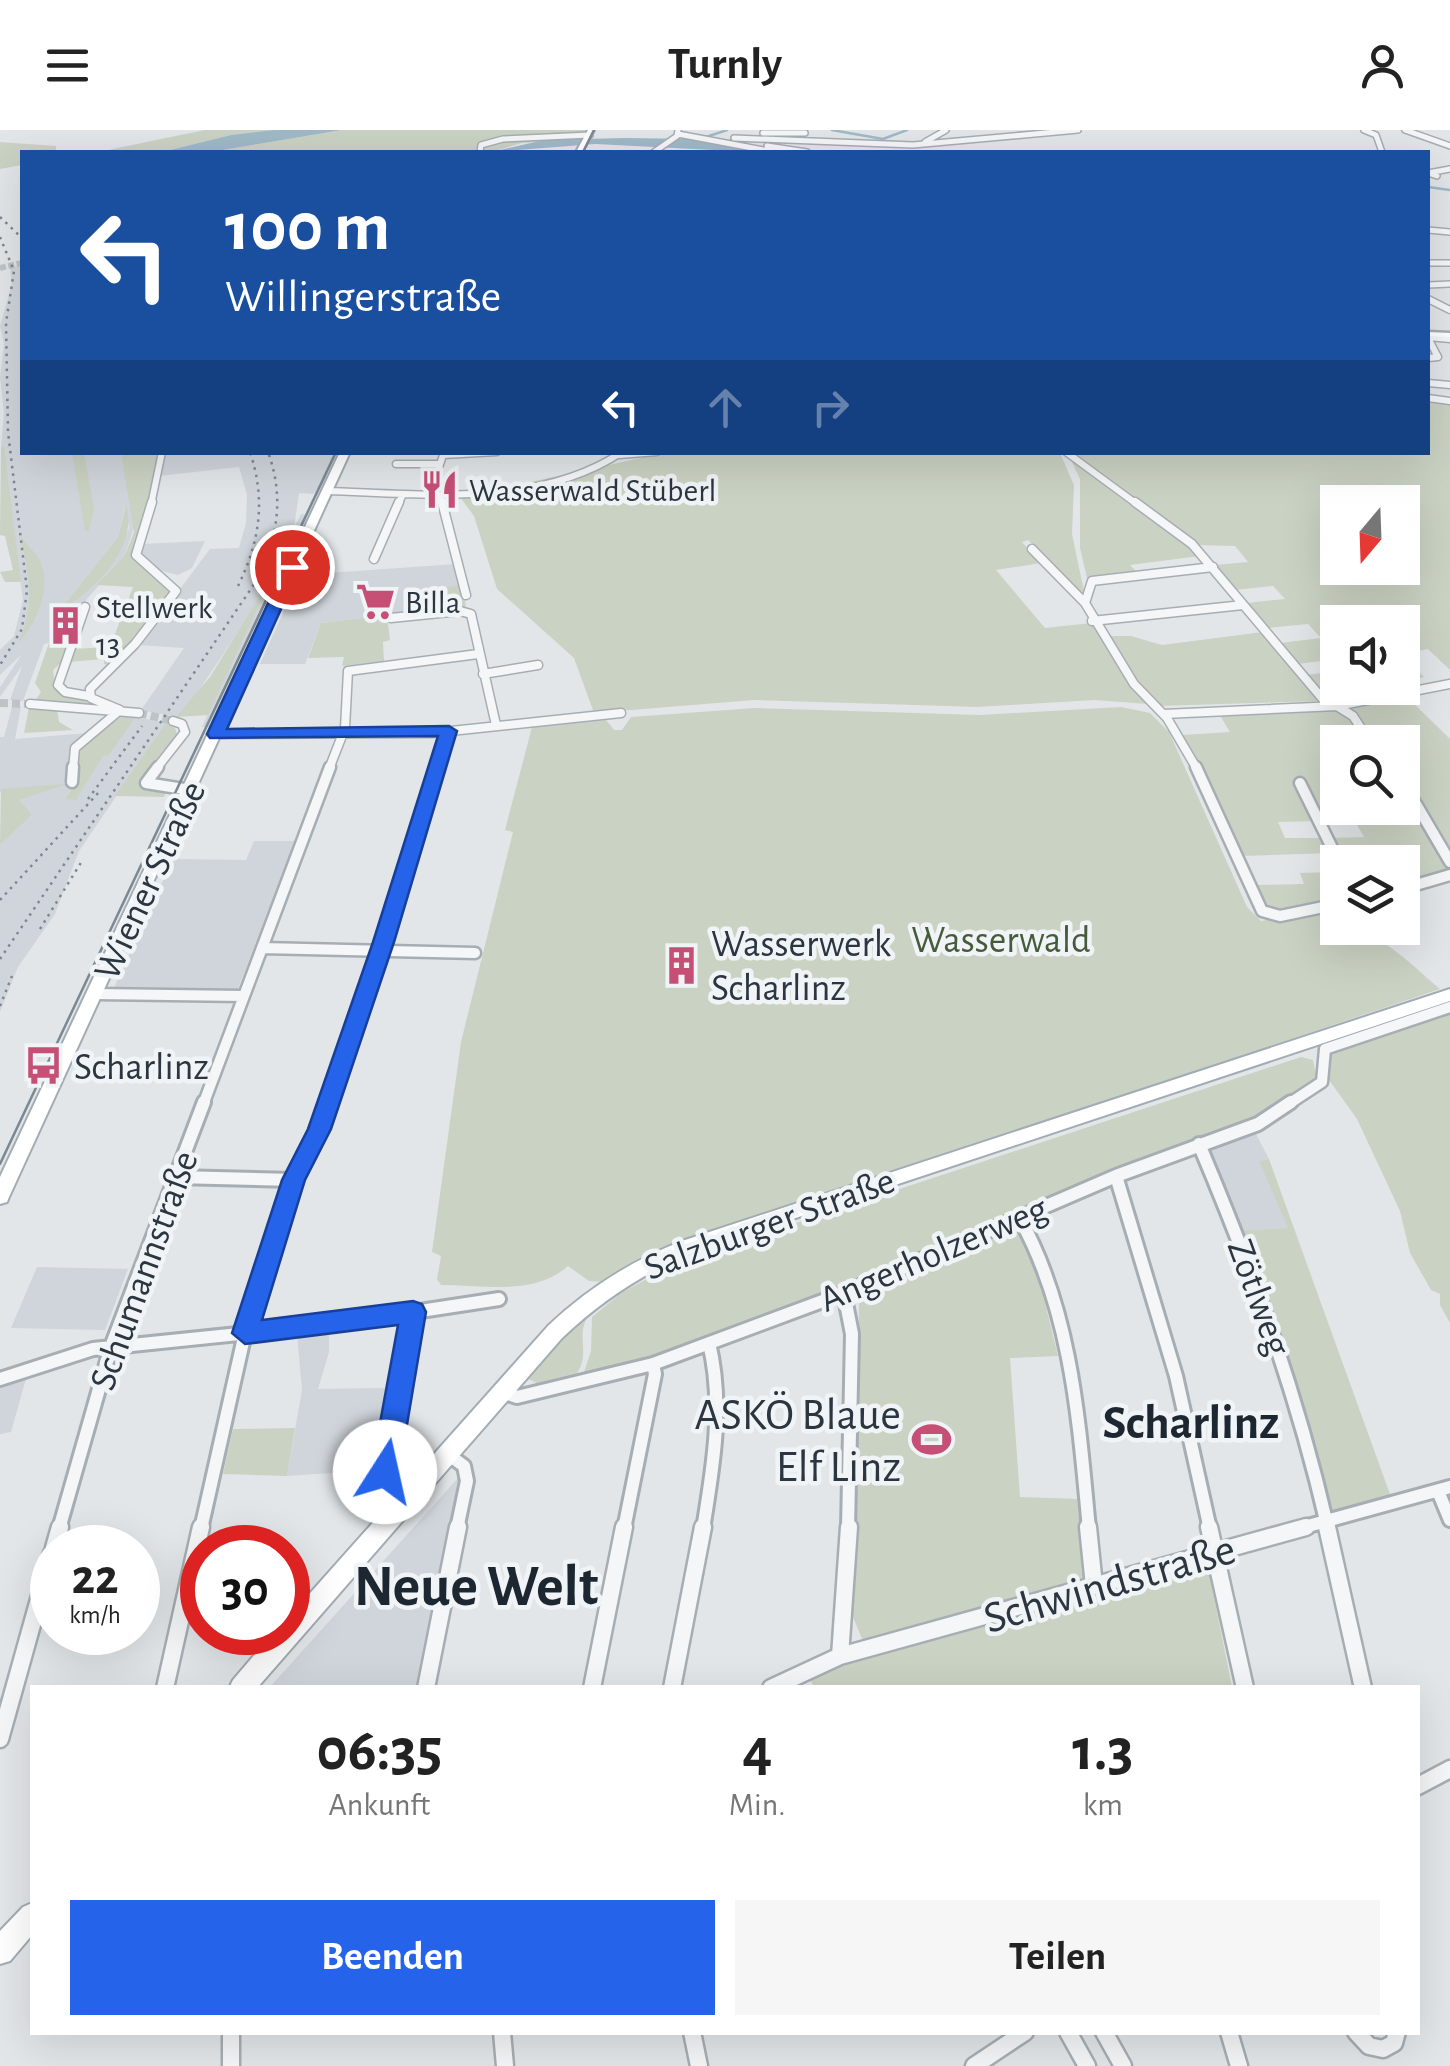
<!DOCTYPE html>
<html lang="de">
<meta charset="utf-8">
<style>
:root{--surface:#fff;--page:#f6f6f6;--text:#222;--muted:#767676;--accent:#2563eb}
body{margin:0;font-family:"Alegreya Sans",sans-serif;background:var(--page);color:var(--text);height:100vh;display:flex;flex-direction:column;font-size:38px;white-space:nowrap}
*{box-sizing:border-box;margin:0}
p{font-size:32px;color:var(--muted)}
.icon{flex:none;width:55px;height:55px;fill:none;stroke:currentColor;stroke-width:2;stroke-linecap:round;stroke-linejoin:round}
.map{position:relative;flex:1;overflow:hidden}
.side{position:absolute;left:30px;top:1555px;width:1390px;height:350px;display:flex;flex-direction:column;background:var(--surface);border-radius:0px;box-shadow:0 10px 40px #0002}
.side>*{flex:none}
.banner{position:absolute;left:20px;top:20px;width:1410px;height:305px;border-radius:0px;box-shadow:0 10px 40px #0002;background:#1a4fa0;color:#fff;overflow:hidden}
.needle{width:65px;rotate:199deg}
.buttons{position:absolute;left:1320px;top:355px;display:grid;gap:20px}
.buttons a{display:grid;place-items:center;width:100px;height:100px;border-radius:0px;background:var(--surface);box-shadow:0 10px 40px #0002;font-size:50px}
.speed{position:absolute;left:30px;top:1395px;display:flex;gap:20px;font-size:50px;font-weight:700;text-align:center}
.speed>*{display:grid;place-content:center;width:130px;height:130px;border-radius:50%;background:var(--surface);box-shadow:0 10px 40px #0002;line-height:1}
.speed small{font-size:25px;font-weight:400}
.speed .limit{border:15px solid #d22;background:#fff;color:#111}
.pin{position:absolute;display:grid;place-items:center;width:85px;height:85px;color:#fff;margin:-42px;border:5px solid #fff;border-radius:50%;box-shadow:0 2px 10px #0007}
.me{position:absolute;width:110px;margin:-55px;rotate:10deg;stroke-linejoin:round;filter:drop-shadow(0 0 8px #0008)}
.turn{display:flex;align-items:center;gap:35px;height:210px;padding:0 40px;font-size:45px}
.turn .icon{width:130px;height:130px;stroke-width:2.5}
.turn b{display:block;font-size:70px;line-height:85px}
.lanes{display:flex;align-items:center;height:95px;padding:0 40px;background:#0003;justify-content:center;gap:50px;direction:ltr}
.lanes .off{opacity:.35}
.eta{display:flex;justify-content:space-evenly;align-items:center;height:170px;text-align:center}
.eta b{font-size:60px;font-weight:600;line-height:70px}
.button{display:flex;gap:20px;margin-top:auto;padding:20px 40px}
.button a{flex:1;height:115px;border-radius:0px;background:var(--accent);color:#fff;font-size:40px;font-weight:600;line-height:115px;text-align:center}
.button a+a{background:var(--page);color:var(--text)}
header{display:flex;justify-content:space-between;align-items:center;height:130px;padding:0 40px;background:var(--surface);font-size:45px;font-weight:600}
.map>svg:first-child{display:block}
.built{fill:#d0d5db;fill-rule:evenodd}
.green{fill:#cad2c3;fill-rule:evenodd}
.water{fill:#9fb9c7}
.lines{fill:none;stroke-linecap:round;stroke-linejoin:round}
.stream{stroke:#9fb9c7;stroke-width:2.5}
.minor-tunnel{stroke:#bdc3c7;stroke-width:8;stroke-dasharray:8 4;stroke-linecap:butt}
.tertiary-tunnel{stroke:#bdc3c7;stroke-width:6;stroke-dasharray:6 2.5;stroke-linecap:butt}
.minor-far5-casing{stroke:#a7aeb3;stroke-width:8}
.minor-far4-casing{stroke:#a7aeb3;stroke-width:9}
.minor-far3-casing{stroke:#a7aeb3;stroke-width:11}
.minor-far2-casing{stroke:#a7aeb3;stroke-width:15}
.minor-far1-casing{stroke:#a7aeb3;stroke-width:18}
.minor-casing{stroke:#a7aeb3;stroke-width:21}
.secondary-casing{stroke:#a7aeb3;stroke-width:5}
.primary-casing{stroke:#a2acb4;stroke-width:4}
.minor-far5{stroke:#f4f6f8;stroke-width:5}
.minor-far4{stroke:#f4f6f8;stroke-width:6}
.minor-far3{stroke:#f4f6f8;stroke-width:8}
.minor-far2{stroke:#f4f6f8;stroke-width:10}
.minor-far1{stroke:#f4f6f8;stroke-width:12}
.minor{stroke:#f4f6f8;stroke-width:16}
.secondary{fill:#fff;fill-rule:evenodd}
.primary{fill:#fff;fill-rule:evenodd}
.tram{stroke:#7c8892;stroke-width:2.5}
.rail{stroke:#7c8892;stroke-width:2.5;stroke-dasharray:2.5 5;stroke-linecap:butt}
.route{fill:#2563eb;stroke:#184099;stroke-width:2.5}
.labels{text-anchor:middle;stroke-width:9;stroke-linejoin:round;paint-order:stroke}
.far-poi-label{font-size:32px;fill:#2b3640;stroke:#f1f4f7;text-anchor:start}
.street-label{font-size:38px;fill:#2b3640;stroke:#f1f4f7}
.park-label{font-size:38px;fill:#455b39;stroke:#f1f4f7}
.poi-label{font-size:38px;fill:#2b3640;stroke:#f1f4f7;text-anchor:start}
.near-poi-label{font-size:45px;fill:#2b3640;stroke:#f1f4f7;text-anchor:end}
.near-street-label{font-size:45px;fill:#2b3640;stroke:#f1f4f7}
.near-neighbourhood-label{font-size:48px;font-weight:bold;fill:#1d2731;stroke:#f1f4f7}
.near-district-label{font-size:58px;font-weight:bold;fill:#1d2731;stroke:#f1f4f7}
</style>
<header><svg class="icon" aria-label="menu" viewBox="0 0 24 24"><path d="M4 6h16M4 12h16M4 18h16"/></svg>Turnly<svg class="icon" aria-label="person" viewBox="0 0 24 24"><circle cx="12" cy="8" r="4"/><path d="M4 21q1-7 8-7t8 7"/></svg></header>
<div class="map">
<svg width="1450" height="1936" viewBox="0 0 1450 1936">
<rect width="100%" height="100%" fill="#e2e6e9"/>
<!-- built -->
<path class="built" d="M22 135V322L121 323 135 394 125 425 87 469 70 507 44 514 23 571 10 570 22 536 0 567V557L22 524 0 545V520L14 506 23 470 1 317 4 283 0 247 4 213 0 196 12 154 10 138ZM125 376 129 398 117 427 61 481 118 407Z
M164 323H337L321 357 313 364 299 363 294 398 301 384 308 385 209 597H202L265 461 188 577 176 587 141 580 184 518 138 515 210 419 239 418 246 393 247 365 239 337 159 346Z
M205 411 192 438 178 445 154 439 140 424 143 414Z
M456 434 463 455 412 482 321 493 305 534H260L300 445Z
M12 577H21L15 609 88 603 72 619 75 653 65 668 103 625H109L136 587 166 593 79 721 55 784 18 837 0 882V715L32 685 20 670 60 655 0 662V607H4Z
M254 711H296L237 861 112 862 173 729 246 730Z
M1254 1000 1269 1029 1260 1031 1289 1098 1240 1100 1204 1017Z
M37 1137 128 1139 105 1200 11 1198Z
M329 1200V1222L318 1259 386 1258 370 1348 366 1353 345 1342 287 1346 302 1260 297 1204Z
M27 1245 11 1302 0 1304V1253Z
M458 1348 461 1350 420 1557 269 1558Z"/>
<!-- green -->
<path class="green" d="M205 0H273L231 5 162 22H98Z
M342 0H586L585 9 521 13 492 22H211Z
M0 12 56 16V22H22V35L0 39Z
M1428 270 1450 274V540L1428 519 1403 524 1402 492H1338L1337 529 1297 534 1280 513 1321 508 1308 494 1267 498 1247 473 1285 469 1273 456 1235 460 1215 435 1248 432 1235 416 1196 415 1068 323 1428 322ZM1338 372H1402V438H1338Z
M1 317H4L21 452H5L0 442 13 440 5 406 0 405Z
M72 323H84L94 378 89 401H85Z
M121 323H159L133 428 164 449 171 462 112 535 104 534V529L69 532 73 519 110 517 133 457 97 455 125 425 134 402Z
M664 323H1060L1074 355 1072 404 1085 466 1028 410 1022 412 1041 433 996 440 1045 498 1092 493 1148 574 1094 570 978 577 754 570 594 583 574 528 497 459 474 386 460 367Z
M1069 326 1190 416 1200 426 1130 435 1139 444 1088 452 1080 418V349Z
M126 374C139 420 94 460 59 482L118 407Z
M20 405C26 414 35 421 40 431 53 456 36 496 17 514 36 477 29 444 20 405Z
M275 441 208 585 176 587 210 547Z
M463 455 466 478 413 484 411 462Z
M387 485 390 510 383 512 384 531 342 536 344 527 308 528 321 493Z
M1263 502 1320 571 1156 576 1107 506H1131L1162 515Z
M59 507H70V517L62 524 66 528 53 540 55 557 101 575 34 572 41 562 35 553 49 513Z
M1403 524 1424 547 1414 550 1420 556 1331 571 1306 545 1337 541 1338 558H1402Z
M1403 563 1450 609V724L1403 646 1402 612H1373L1346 576Z
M29 577 57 579 59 592 73 600 24 603Z
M1121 577 1150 583 1169 602 1247 777 1261 791 1334 778 1338 798C1378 798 1409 833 1440 859L687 1113 607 1152 589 1151 568 1136C535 1166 483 1155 441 1155L437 1149 441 1126 432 1122 461 912 513 702 505 700 532 597 606 590 614 600H622L631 587 755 578 980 585Z
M1336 578 1352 588 1367 612H1338V678H1402L1403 655 1448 735 1446 742 1403 755 1402 732H1378L1374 725H1338L1330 708 1364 707 1354 690 1278 692 1285 708H1325L1332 723 1240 726 1182 605 1230 602 1216 579Z
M121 587H136L109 625 103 626 76 670 65 669 75 653 81 615Z
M166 593 175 598 177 604 138 652 145 660 166 661 164 667 115 666Z
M67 654 20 670 32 685 0 715 1 659Z
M1337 742V771L1284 783 1267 781 1253 755 1304 754 1300 743Z
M1450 880V1193L1440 1175V1164L1431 1160 1410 1123 1400 1081 1357 989 1329 950 1325 933 1330 920Z
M1310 916 1312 918 677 1130C653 1141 597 1166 586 1190 577 1207 590 1224 577 1243L537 1253 528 1249C540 1200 639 1143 682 1123Z
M1301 927 1313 930 1317 950C1271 980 1168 1035 1114 1037 945 1120 765 1201 582 1248L591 1221 592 1187 621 1163 678 1132Z
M1269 1029 1391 1367 1331 1384 1295 1253 1240 1100 1288 1098 1259 1031Z
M1016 1094 1037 1140 1058 1226 1010 1228 1020 1367 1077 1369 1088 1465 1207 1432 1232 1557 814 1558 810 1548 842 1533 932 1508 926 1492 863 1511 850 1480 857 1348 859 1164Z
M295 1298 287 1346 223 1344 233 1299Z"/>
<!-- water -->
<path class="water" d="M273 0H342L211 22H162L231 5Z
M625 8 698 9 753 22 595 14 492 22 544 10Z"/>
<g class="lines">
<!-- stream -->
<path class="stream" d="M832 0 883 9 907 0
M703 8 727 0
M1428 57 1450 60"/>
<!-- minor-tunnel -->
<path class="minor-tunnel" d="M0 573 30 574
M139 583 173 591"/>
<!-- tertiary-tunnel -->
<path class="tertiary-tunnel" d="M0 138 22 133"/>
<defs>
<path id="minor-far5" d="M1364 0 1376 5 1382 22
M1405 0 1450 16
M763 3H805
M678 4 774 22
M734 8 913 15 1078 0
M925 12 946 0
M767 16 807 22
M480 22 481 15 503 9 590 5
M654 22 677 6 678 0
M1437 46 1428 43 1450 39
M1428 100 1450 102
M1428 133H1450
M1428 155 1450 154"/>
<path id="minor-far4" d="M1428 169 1450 180
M1428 207 1450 209
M1428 208 1438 227 1428 228
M1428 253 1450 255
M1428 268 1450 271
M1066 322 1138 375
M443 325 497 322
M619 325 657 322
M396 334H439
M327 361C424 364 538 378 622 322
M430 365 444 322
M440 365 443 375
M151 375 162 322
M398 375 403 364"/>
<path id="minor-far3" d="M442 372 466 465
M1135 372 1192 414 1327 574
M1032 419 1085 473
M374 429 399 372
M85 477 58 555 65 562 88 566
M391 488 460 481 471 484 496 595
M1092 491 1243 475
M483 544 538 535
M30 574 139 583
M1337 576 1353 586 1370 612
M1164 584 1337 576 1450 554
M216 604 432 603 621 583
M73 639 75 618 120 580 91 568 90 559 135 514 176 461 136 425 152 372
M156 639 185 602 182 594 173 591
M329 639 345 598 348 541 478 524
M437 639 449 601
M1197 639 1167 588 1134 554 1085 473 1092 451 1213 437"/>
<path id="minor-far2" d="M158 637 146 653 190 660
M1196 637 1262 781 1280 786 1338 774
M1402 650 1450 732
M72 652 73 637
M1300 653 1339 732
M1402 759 1450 745
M262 818 475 823
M96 864 244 866
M203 975 330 637
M328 975 438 637
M1287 975 1322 952 1325 919 1450 877"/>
<path id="minor-far1" d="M1199 1014C1253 1142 1297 1263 1328 1399
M1116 1046 1176 1246 1210 1399
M176 1047 294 1050
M1019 1087C1072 1181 1079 1294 1089 1399
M844 1163 852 1204 848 1399
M0 1249 93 1219 335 1194 499 1169
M502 1262 517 1267 653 1234 844 1163 1116 1046 1258 994 1291 972
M449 1325 464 1336 467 1351 457 1399
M374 1361 385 1342 413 1182
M1438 1361 1450 1390
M59 1399 111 1217 204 972
M201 1399 245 1203 294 1050 329 972
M624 1399 655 1244 653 1234
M703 1399C713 1338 724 1274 709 1213
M1297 1399 1450 1357"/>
<path id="minor" d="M1088 1397 1094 1456
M1209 1397 1245 1558
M1327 1397 1363 1558
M54 1418 60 1397
M840 1526 849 1397
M165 1558 201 1397
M426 1558 458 1397
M592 1558 624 1397
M672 1558 703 1397
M771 1558 840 1526 1306 1397
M0 1609 52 1423
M1418 1656 1450 1639
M231 1902V1936
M502 1902 505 1936
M692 1902 699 1936
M1068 1902 1087 1936
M1104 1902 1123 1936
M1229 1902 1239 1936
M1356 1902 1369 1916 1383 1919 1394 1913 1397 1902
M974 1936 1025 1902"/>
<path id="secondary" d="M1428 202 1450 203V207L1428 206Z"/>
<path id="primary" d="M588 0H594L582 22H576Z
M340 322H350L9 1067 7 1072 0 1074V1047Z
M1450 859V871L696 1121C645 1142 602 1170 562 1208L257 1558H229L233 1550 274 1502H288V1488L548 1196C588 1158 631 1131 682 1111Z
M32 1773V1805L10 1831 0 1834V1801L23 1777Z"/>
</defs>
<!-- minor-far5 casing -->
<use href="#minor-far5" class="minor-far5-casing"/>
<!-- minor-far4 casing -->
<use href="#minor-far4" class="minor-far4-casing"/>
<!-- minor-far3 casing -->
<use href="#minor-far3" class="minor-far3-casing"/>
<!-- minor-far2 casing -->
<use href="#minor-far2" class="minor-far2-casing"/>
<!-- minor-far1 casing -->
<use href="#minor-far1" class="minor-far1-casing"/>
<!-- minor casing -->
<use href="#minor" class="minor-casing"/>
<!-- secondary casing -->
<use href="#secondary" class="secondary-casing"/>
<!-- primary casing -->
<use href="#primary" class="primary-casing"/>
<!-- minor-far5 -->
<use href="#minor-far5" class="minor-far5"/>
<!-- minor-far4 -->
<use href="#minor-far4" class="minor-far4"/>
<!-- minor-far3 -->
<use href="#minor-far3" class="minor-far3"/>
<!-- minor-far2 -->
<use href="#minor-far2" class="minor-far2"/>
<!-- minor-far1 -->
<use href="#minor-far1" class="minor-far1"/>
<!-- minor -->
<use href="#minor" class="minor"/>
<!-- secondary -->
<use href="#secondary" class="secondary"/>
<!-- primary -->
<use href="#primary" class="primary"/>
<!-- tram -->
<path class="tram" d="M583 22 594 0
M0 1034 336 322"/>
<!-- rail -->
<path class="rail" d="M0 87 22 108
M0 107 14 141 6 193 8 302 27 460 22 499 0 535
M238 456C260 411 266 370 250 322
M88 669 142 596
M0 770 100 661
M40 799 82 731
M0 829 259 447C278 405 284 366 268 322
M0 876 12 846"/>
</g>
<!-- route -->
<path class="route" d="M292 432 300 437 227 599 449 596 457 601 394 812 331 999 305 1050 262 1190 413 1171 422 1174 426 1182 399 1342 395 1351 385 1355 375 1351 371 1342 398 1195 245 1214 232 1203 282 1050 308 999 373 812 438 606 210 608 207 604 285 437Z"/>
<!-- icons -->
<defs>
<symbol id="restaurant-bare" viewBox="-9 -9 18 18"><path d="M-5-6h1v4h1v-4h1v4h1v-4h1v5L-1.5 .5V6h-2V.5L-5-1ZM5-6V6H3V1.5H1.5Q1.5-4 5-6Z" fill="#c64f76" stroke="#f1f4f7" stroke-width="2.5" paint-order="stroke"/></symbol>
<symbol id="supermarket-bare" viewBox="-9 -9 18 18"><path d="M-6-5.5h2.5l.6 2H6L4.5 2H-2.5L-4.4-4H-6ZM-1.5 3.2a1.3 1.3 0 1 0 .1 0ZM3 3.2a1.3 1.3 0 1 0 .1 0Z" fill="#c64f76" stroke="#f1f4f7" stroke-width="2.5" paint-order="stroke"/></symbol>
<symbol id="building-bare" viewBox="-9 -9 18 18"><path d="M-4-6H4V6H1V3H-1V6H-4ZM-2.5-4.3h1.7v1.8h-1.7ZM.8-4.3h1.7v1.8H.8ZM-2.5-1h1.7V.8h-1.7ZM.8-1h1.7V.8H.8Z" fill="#c64f76" stroke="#f1f4f7" stroke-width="2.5" paint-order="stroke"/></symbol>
<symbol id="bus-bare" viewBox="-9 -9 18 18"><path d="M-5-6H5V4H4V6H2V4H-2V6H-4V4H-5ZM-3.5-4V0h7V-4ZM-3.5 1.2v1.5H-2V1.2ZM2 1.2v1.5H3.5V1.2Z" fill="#c64f76" stroke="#f1f4f7" stroke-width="2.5" paint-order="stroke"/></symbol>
<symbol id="stadium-bare" viewBox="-9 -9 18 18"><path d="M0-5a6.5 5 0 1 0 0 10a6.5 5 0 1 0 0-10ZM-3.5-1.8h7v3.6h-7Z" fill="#c64f76" stroke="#f1f4f7" stroke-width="2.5" paint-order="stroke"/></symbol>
</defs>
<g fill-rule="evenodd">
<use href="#restaurant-bare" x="412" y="332" width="55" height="55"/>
<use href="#supermarket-bare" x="348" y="444" width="55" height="55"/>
<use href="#building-bare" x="38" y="468" width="55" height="55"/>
<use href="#building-bare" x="654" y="808" width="55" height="55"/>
<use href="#bus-bare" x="16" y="908" width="55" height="55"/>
<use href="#stadium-bare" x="904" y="1282" width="55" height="55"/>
</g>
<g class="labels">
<!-- far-poi labels -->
<g class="far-poi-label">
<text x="469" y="371">Wasserwald Stüberl</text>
<text x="405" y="483">Billa</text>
<text x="96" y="488">Stellwerk<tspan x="96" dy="37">13</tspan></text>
</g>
<!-- street labels -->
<g class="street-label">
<text transform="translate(149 750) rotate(-65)" y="13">Wiener Straße</text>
<text transform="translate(769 1093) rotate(-20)" y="13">Salzburger Straße</text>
<text transform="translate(933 1123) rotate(-23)" y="13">Angerholzerweg</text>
<text transform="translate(143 1140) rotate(-70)" y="13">Schumannstraße</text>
<text transform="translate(1260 1167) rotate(70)" y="13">Zötlweg</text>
</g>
<!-- park labels -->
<g class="park-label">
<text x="1001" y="822">Wasserwald</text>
</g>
<!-- poi labels -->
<g class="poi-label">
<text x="711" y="826">Wasserwerk<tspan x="711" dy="44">Scharlinz</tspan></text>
<text x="74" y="949">Scharlinz</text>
</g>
<!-- near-poi labels -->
<g class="near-poi-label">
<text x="901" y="1299">ASKÖ Blaue<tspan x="901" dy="52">Elf Linz</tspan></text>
</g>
<!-- near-street labels -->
<g class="near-street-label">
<text transform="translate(1109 1452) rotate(-16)" y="16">Schwindstraße</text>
</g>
<!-- near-neighbourhood labels -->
<g class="near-neighbourhood-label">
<text x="1191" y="1308">Scharlinz</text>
</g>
<!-- near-district labels -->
<g class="near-district-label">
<text x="476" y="1475">Neue Welt</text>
</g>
</g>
</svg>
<div class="buttons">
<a><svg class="needle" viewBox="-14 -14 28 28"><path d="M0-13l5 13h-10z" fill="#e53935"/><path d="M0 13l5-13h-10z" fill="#767676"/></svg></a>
<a><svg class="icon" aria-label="sound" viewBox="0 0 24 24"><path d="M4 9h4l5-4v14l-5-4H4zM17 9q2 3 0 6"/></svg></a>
<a><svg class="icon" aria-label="search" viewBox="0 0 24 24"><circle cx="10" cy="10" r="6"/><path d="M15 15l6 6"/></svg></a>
<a><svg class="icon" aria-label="layers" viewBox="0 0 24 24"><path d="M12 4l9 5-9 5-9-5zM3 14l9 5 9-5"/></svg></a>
</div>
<div class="speed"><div>22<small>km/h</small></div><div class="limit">30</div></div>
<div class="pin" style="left:292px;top:437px;background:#d93025"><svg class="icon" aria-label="arrive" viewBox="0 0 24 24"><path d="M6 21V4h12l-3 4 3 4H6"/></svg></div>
<svg class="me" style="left:385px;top:1342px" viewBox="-20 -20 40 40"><circle r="19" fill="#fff"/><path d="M0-13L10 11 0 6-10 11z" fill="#2563eb"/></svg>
<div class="banner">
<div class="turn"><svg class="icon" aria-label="left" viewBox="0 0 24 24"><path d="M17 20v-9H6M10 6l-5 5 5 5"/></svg><div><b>100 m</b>Willingerstraße</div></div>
<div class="lanes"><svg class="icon" aria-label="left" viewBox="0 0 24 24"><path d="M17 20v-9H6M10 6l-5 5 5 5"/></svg><svg class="icon off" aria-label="ahead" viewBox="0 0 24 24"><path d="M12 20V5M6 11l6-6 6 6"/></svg><svg class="icon off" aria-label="right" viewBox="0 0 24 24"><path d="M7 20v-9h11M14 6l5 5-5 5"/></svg></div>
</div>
<section class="side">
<div class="eta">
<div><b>06:35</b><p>Ankunft</p></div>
<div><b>4</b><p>Min.</p></div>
<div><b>1.3</b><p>km</p></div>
</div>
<div class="button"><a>Beenden</a><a>Teilen</a></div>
</section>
</div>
